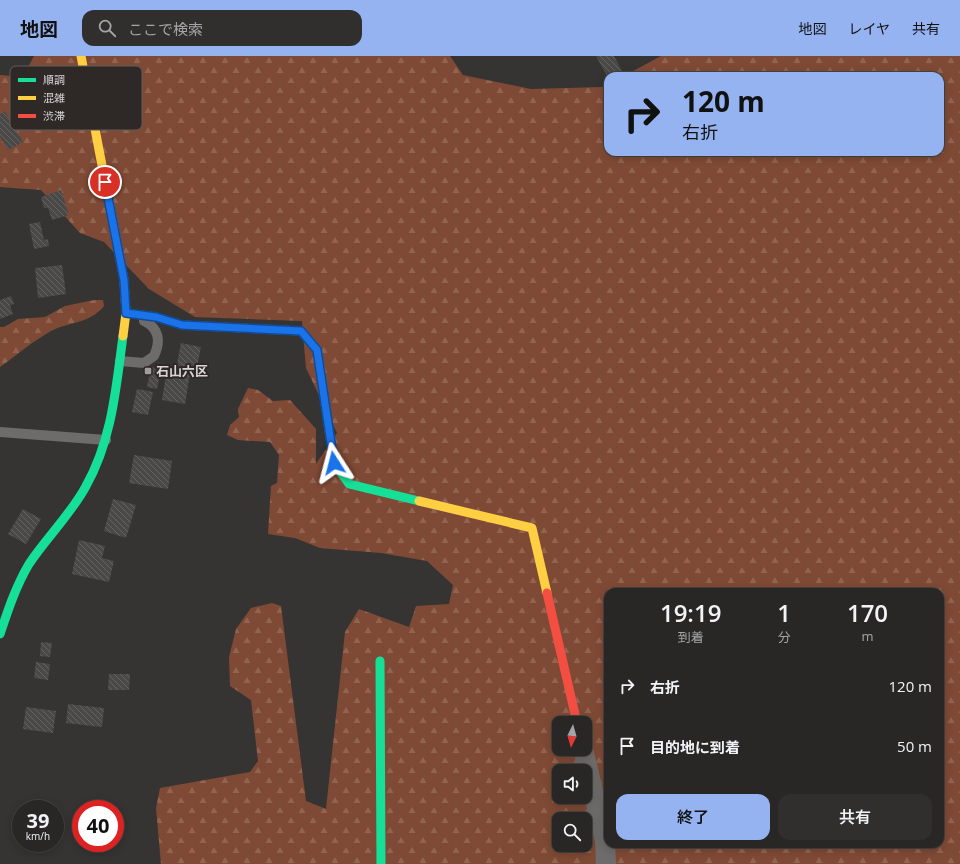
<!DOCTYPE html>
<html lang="ja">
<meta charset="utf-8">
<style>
:root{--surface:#282726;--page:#302f2e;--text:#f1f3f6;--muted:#a5a5a7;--line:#444443;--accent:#95b2f1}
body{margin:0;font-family:"Open Sans","Noto Sans JP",sans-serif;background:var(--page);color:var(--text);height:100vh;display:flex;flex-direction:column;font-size:15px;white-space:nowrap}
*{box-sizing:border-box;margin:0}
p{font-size:13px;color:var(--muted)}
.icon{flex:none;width:22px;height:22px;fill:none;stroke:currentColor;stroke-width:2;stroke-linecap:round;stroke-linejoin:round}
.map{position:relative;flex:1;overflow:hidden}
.details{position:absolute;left:604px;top:532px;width:340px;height:260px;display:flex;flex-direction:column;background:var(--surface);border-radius:12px;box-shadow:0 2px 10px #0003,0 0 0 1px var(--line)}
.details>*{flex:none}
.top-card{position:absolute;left:604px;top:16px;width:340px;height:84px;border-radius:12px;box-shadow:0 2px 10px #0003,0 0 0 1px var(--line);background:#95b2f1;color:#111;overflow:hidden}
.needle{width:26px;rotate:185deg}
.buttons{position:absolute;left:552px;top:660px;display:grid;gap:8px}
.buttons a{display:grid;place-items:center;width:40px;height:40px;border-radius:8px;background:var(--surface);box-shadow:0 2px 10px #0003,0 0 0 1px var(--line);font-size:20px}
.speed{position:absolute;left:12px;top:744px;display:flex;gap:8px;font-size:20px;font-weight:700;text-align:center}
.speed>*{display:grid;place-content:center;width:52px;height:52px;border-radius:50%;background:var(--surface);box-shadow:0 2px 10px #0003,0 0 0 1px var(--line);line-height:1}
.speed small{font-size:10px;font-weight:400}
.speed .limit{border:6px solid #d22;background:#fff;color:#111}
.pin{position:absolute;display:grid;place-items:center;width:34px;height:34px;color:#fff;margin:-17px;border:2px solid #fff;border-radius:50%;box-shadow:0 1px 4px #0007}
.me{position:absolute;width:44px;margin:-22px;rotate:351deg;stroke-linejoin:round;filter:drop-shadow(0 0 3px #0008)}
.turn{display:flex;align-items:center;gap:14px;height:84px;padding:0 12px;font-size:18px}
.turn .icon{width:52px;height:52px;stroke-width:2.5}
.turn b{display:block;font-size:28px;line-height:34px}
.eta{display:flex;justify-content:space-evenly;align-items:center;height:68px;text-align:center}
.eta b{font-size:24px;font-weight:600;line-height:28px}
.button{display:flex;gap:8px;margin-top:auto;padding:8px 12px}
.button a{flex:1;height:46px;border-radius:12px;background:var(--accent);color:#111;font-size:16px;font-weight:600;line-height:46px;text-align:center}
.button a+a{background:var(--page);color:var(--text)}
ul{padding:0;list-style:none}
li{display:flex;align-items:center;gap:12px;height:60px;padding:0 12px}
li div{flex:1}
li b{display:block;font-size:15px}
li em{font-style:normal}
header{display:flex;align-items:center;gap:24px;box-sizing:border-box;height:56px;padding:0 20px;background:var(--accent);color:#111}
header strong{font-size:19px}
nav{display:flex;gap:22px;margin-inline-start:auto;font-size:14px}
.search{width:280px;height:36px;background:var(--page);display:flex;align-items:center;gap:10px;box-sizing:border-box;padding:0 14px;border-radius:12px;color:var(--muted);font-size:15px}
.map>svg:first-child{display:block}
.forest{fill:url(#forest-firs);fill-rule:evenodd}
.building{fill:url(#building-back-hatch)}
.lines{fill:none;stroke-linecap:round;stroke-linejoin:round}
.lane{stroke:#6e6c6b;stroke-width:10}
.street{stroke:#6e6c6b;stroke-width:20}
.fast{stroke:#16e098;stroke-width:9}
.slow{stroke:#ffcf43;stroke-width:9}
.jam{stroke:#f24e42;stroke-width:9}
.route-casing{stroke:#114b97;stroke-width:10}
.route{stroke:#1a73e8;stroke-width:7}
.poi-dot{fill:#a09d9b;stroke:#2e2927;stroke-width:1.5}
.labels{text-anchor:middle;stroke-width:4;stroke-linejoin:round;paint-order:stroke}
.poi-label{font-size:13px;font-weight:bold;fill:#d9d5d4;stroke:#2e2927;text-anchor:start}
.key{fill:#2e2927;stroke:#615d5b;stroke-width:1}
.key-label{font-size:11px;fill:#d9d5d4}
</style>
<header>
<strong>地図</strong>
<div class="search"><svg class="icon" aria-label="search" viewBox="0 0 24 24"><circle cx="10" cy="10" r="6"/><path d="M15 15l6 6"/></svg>ここで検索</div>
<nav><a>地図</a><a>レイヤ</a><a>共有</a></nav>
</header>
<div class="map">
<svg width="960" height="808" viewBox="0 0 960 808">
<defs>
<pattern id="forest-firs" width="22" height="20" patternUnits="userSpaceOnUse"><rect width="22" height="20" fill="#7f4a35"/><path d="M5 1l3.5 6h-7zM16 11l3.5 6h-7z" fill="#916351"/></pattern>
<pattern id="building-back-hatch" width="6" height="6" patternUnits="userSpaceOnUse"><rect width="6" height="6" fill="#4b4948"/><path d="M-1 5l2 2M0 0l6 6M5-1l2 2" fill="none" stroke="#646262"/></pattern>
</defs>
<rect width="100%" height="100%" fill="#363432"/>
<!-- forest -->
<path class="forest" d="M34 0H450L463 19 531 33 603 31 608 29V96H940V20H624L661 0H960V808H161L156 752 160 732 250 716 258 705 251 644 230 630 229 601 236 573 251 552 272 547 281 550 306 745 326 753 345 576 359 553 409 571 416 550 449 548 453 529 427 505 381 497 320 492 295 482 268 478 271 430 277 427 279 399 270 386 238 384 227 379 230 369 239 361 238 353 248 332 258 334 273 345 290 344 316 373V408L337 377 306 312 302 265 195 261 149 233 104 186 80 177 41 134 0 131V19L23 21ZM608 536H940V788H608ZM559 667H585V693H559ZM559 715H585V741H559ZM559 763H585V789H559Z
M94 244H103L104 250C89 268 71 265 51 275 33 285 17 299 0 311V271H4L18 263 45 261 65 250Z"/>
<!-- building -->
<path class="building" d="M596 0H614L622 15 613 20H607Z
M5 55 23 86 8 94 0 81V58Z
M61 134 69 159 52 164 48 152H44L41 141Z
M40 166 44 184 48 183 49 190 34 193 29 168Z
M62 209 66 238 38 242 35 212Z
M11 240 14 248 10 249 13 258 0 263V244Z
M181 287 201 291 196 316 176 312Z
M151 311 161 313 157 333 147 331Z
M167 313 190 317 185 348 162 344Z
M137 333 153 336 148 359 132 356Z
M134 399 172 405 168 433 129 427Z
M113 443 136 449 126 482 104 475Z
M23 453 41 463 26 488 8 478Z
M79 484 105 490 102 502 114 505 109 526 72 518Z
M41 586 52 587 50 601 40 600Z
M36 606 50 608 48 624 34 622Z
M109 618H130L129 634H108Z
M68 648 104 652 102 671 66 667Z
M26 651 56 655 53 677 23 673Z"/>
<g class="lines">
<!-- lane -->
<path class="lane" d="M120 305 144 307 154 300C161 285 159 272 144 265
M0 376 106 384"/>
<!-- street -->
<path class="street" d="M583 693 605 785 606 808"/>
<!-- fast -->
<path class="fast" d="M126 257 156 261 182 269 301 275 317 294 334 407 349 428 419 445
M0 578C8 554 16 530 29 508 47 481 71 458 86 430 112 384 116 332 123 280
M380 605 381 808"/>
<!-- slow -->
<path class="slow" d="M81 0 124 224 126 257 123 280
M419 445 532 472 547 537"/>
<!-- jam -->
<path class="jam" d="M547 537 577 667"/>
</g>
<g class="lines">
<defs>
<path id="route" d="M105 126 124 224 126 257 156 261 182 269 301 275 317 294 334 407"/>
</defs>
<!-- route casing -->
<use href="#route" class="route-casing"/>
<!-- route -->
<use href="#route" class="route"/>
</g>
<!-- markers -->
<rect class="poi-dot" x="144" y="311" width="8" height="8" rx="2"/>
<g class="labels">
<!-- poi labels -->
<g class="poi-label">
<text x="156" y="320">石山六区</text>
</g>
</g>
<!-- legend -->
<rect x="10" y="10" width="132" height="64" rx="6" class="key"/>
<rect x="18" y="22" width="18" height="4" fill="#16e098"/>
<rect x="18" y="40" width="18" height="4" fill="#ffcf43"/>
<rect x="18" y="58" width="18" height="4" fill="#f24e42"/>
<g class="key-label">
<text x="43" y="28">順調</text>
<text x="43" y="46">混雑</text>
<text x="43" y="64">渋滞</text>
</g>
</svg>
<div class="buttons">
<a><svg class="needle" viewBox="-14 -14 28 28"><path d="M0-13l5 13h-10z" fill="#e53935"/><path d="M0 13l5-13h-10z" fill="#a5a5a7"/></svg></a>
<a><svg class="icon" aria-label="sound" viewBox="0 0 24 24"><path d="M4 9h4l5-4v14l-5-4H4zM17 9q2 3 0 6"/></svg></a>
<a><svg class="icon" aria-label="search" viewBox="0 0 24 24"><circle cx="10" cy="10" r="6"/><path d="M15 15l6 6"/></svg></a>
</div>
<div class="speed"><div>39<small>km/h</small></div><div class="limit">40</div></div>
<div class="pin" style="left:105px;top:126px;background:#d93025"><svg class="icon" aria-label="arrive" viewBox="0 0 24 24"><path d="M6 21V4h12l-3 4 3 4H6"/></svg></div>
<svg class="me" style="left:334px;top:407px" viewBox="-20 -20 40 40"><path d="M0-17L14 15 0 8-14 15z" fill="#1a73e8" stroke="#fff" stroke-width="4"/></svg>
<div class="top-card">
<div class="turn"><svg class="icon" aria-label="right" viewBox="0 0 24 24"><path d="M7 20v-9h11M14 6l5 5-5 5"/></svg><div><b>120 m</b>右折</div></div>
</div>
<section class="details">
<div class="eta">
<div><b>19:19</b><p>到着</p></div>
<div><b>1</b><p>分</p></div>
<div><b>170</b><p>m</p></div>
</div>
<ul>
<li><svg class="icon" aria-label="right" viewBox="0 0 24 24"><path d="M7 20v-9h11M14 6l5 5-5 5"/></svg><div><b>右折</b></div><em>120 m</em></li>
<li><svg class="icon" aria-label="arrive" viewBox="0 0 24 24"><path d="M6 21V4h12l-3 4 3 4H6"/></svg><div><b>目的地に到着</b></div><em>50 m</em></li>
</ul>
<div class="button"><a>終了</a><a>共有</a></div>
</section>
</div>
